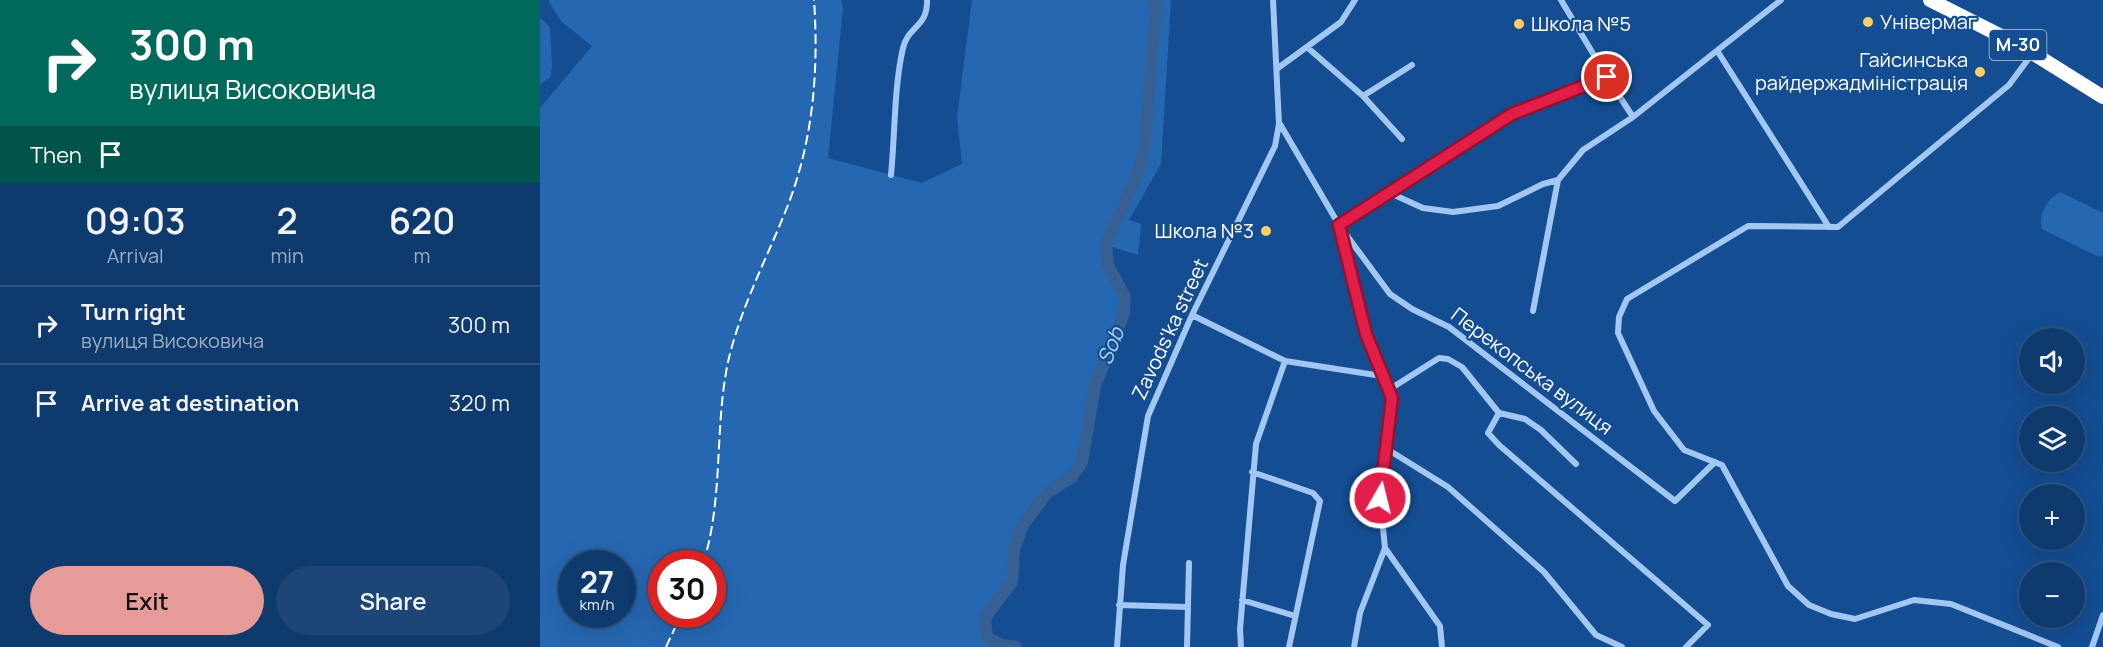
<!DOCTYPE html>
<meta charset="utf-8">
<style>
:root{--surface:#0f3a6e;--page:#1d4576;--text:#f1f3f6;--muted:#9badc2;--line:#2f5481;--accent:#e69b98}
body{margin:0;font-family:Manrope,sans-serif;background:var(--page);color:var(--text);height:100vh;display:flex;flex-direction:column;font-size:22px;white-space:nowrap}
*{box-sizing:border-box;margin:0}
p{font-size:20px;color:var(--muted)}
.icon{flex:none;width:33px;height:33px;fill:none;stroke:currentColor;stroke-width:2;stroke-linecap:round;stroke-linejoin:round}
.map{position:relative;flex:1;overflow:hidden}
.panel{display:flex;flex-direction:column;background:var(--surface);width:540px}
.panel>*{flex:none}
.guide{background:#00695c;color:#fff;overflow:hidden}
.controls{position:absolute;left:1479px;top:328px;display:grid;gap:12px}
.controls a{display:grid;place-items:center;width:66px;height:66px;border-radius:50%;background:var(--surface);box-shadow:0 6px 24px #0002,0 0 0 2px var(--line);font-size:30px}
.speed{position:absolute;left:18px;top:550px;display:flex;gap:12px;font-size:30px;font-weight:700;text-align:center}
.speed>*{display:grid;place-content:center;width:78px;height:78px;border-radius:50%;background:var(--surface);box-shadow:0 6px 24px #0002,0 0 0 2px var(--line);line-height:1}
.speed small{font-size:15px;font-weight:400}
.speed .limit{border:9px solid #d22;background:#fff;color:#111}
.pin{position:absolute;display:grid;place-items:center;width:51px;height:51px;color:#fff;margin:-26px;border:3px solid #fff;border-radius:50%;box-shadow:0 2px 6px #0007}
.me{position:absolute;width:66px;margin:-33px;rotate:8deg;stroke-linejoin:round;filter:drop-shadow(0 0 4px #0008)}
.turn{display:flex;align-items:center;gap:21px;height:126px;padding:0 30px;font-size:27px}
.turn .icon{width:78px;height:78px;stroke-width:2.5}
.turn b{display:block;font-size:42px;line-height:51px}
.then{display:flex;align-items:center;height:57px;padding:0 30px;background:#0003;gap:12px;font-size:22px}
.eta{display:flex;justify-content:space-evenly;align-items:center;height:102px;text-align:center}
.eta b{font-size:36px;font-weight:600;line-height:42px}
.action{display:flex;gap:12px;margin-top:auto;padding:12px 30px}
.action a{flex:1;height:69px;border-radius:36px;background:var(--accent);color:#111;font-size:24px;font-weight:600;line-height:69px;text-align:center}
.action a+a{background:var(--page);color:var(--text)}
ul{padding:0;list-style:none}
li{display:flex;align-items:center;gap:18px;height:78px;padding:0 30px;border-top:2px solid var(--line)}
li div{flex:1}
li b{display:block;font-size:22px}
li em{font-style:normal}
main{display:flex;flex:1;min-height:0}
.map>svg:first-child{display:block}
.green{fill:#2667b1;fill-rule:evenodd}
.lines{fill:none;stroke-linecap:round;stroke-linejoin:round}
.river{stroke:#366093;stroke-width:12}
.street{stroke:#a1c7f2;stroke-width:6}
.highway{stroke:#fff;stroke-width:14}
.rail{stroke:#fff;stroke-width:2;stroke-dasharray:10 4.5;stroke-linecap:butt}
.route-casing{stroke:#92132f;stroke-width:15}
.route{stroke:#e11d48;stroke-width:10}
.poi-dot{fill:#ffcf62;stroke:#144d92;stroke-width:2}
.labels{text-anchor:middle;stroke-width:4.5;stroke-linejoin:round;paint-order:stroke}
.shield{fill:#144d92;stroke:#b8cade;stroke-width:1.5}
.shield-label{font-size:18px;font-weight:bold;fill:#fff}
.poi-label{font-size:20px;fill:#fff;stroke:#144d92;text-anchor:start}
.street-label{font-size:20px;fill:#fff;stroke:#144d92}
.water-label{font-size:21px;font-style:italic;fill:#add1f8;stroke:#144d92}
</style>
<main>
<section class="panel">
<div class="guide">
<div class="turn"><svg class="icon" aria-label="right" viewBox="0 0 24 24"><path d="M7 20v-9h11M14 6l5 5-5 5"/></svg><div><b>300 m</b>вулиця Високовича</div></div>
<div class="then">Then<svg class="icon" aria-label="arrive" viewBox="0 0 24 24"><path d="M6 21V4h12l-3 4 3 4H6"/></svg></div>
</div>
<div class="eta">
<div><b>09:03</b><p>Arrival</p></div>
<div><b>2</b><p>min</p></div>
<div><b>620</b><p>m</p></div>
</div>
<ul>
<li><svg class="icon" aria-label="right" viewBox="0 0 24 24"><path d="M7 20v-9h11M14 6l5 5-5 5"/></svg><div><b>Turn right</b><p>вулиця Високовича</p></div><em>300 m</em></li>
<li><svg class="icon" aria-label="arrive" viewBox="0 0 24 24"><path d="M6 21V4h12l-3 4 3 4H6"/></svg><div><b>Arrive at destination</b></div><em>320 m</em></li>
</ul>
<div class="action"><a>Exit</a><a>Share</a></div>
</section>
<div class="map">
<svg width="1563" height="647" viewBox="0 0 1563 647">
<rect width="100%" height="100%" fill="#144d92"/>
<!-- green -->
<path class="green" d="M8 0H301L303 8 288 158 382 183 422 164 417 117 432 0H631L621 164 589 220 601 224 598 255 566 245 568 265 583 292 585 307 555 386 542 462 532 477 507 493 483 525 474 550 472 582 445 618 447 638 462 645 476 647H0V108L52 46 21 21ZM32 564H82V615H32ZM122 564H172V615H122Z
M0 18 10 27 12 68 10 78 0 84Z
M1520 192 1563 213V255L1559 257 1502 229C1498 214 1507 199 1520 192Z"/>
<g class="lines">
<!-- river -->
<path class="river" d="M476 647 462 645 447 638 445 618 472 582 474 550 483 525 507 493 532 477 542 462 555 386 584 313 585 297 568 265 566 244 593 184 604 152 616 10 614 0"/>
<!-- street -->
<path class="street" d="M1021 0 1067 77
M768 48 823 96 862 139
M1178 52 1289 227
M1492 54 1469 85 1298 227 1208 226 1087 299 1079 317 1078 333 1114 411 1144 450 1182 465 1248 586 1269 605 1291 614 1315 619 1374 600 1411 604 1518 647
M738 68 801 22 815 0
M823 96 872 65
M740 124 799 225 826 334 842 376 850 389 852 410 840 498 845 548 900 626 902 647
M351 175C355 135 354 87 363 48 368 26 388 27 387 0
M850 193 883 208 913 212 958 206 1003 184 1018 180 1043 150 1093 117
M993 311 1018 180
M652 315 745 361 842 376
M850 389 899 358 908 359 922 367 959 413 985 419 1001 430 1036 464
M959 413 948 433 959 445 1168 625 1146 647
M847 449 908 487 1004 572 1056 635 1082 647
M1175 462 1135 501 909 327 872 309 850 294 799 225 972 114 1067 77 1093 117 1241 0
M712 472 773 493 780 501 749 647
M702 600 755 616
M579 605 647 607
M577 647 583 565 608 416 652 315 735 146 739 124 733 0
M647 647 649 563
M701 647 700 629 716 444 745 361
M814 647 820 613 845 548
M1552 647 1563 615"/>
<!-- highway -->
<path class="highway" d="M1390 0 1483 47 1563 97"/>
<!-- rail -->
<path class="rail" d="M163 564C184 498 174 429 188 362 200 309 226 260 246 210 273 143 279 71 274 0
M126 647 141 615"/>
</g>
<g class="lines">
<defs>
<path id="route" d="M840 498 852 398 826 334 799 225 972 114 1067 77"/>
</defs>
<!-- route casing -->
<use href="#route" class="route-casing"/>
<!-- route -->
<use href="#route" class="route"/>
</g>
<!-- markers -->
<g class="poi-dot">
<circle cx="1328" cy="22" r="6"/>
<circle cx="979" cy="24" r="6"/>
<circle cx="1440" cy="72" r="6"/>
<circle cx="726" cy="231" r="6"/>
</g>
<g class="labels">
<!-- shield labels -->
<rect class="shield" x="1449.5" y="30" width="57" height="30" rx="4.5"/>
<g class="shield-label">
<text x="1478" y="51">М-30</text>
</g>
<!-- poi labels -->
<g class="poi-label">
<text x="1340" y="29">Універмаг</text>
<text x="991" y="31">Школа №5</text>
<text x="1428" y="67" text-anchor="end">Гайсинська<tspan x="1428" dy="23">райдержадміністрація</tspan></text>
<text x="714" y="238" text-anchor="end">Школа №3</text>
</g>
<!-- street labels -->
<g class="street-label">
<text transform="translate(630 329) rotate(-65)" y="7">Zavods'ka street</text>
<text transform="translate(992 371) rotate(37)" y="7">Перекопська вулиця</text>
</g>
<!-- water labels -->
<g class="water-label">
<text transform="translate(571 346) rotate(-68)" y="7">Sob</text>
</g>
</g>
</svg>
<div class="controls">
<a><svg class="icon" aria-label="sound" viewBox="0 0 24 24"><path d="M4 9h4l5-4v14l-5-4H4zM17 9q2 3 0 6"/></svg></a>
<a><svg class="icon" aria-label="layers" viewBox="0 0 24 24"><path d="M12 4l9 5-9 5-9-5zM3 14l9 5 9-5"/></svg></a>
<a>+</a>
<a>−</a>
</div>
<div class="speed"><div>27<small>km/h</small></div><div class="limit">30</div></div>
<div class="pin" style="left:1067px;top:77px;background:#d93025"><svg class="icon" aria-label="arrive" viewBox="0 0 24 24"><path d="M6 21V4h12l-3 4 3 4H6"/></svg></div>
<svg class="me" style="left:840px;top:498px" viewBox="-20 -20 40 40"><circle r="17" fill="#e11d48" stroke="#fff" stroke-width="3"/><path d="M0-11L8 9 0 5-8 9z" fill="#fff"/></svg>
</div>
</main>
